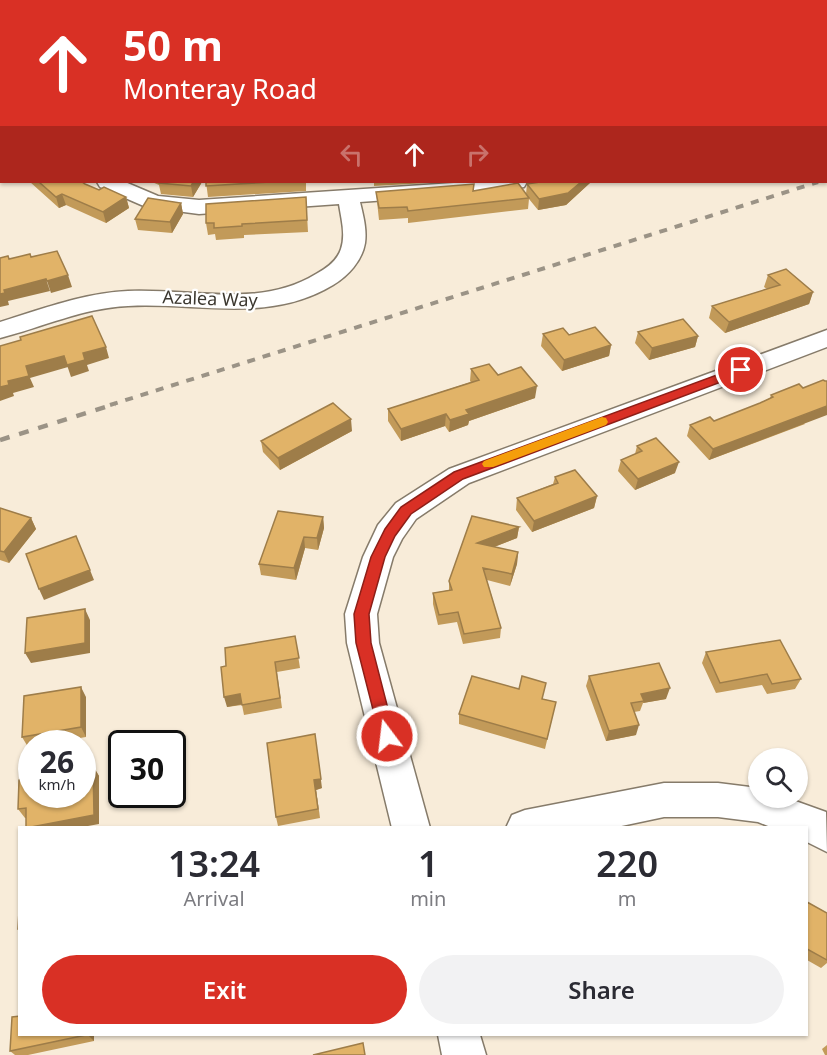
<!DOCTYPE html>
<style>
:root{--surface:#fff;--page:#f2f2f3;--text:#2b2b33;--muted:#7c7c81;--accent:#d93025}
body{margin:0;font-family:"Noto Sans",sans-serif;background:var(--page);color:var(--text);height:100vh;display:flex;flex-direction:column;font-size:22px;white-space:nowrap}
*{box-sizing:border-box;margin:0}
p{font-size:20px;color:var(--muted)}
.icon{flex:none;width:33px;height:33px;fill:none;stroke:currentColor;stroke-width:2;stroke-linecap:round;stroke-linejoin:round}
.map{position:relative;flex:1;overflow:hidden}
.side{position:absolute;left:18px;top:826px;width:790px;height:210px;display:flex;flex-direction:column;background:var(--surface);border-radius:0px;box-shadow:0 2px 4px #0004}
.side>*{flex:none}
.banner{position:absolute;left:0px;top:0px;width:828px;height:183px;box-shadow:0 2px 4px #0004;background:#d93025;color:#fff;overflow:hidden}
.buttons{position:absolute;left:748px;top:748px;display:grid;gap:12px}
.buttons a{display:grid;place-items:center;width:60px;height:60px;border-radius:50%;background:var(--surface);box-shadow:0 2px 4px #0004;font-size:30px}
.speed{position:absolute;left:18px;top:730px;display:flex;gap:12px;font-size:30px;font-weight:700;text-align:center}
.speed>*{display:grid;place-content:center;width:78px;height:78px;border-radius:50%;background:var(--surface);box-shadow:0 2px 4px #0004;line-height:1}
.speed small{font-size:15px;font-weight:400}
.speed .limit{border:3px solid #111;border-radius:9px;background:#fff;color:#111}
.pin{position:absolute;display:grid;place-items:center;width:51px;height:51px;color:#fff;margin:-26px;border:3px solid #fff;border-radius:50%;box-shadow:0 2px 6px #0007}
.me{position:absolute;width:66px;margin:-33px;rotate:345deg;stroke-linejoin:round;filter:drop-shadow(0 0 4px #0008)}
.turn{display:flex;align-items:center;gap:21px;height:126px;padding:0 24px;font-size:27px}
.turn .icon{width:78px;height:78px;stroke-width:2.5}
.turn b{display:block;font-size:42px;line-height:51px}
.lanes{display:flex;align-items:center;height:57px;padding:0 24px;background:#0003;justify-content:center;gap:30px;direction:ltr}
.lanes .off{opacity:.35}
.eta{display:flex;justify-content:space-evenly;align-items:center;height:102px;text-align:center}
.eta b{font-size:36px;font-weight:600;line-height:42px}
.cta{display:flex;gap:12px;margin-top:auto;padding:12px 24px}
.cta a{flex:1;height:69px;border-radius:36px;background:var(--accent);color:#fff;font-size:24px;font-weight:600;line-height:69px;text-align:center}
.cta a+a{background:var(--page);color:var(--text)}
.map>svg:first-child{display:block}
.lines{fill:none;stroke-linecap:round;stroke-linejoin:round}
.minor-casing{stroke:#867b6a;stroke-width:3}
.minor{fill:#fff;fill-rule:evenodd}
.rail-far1{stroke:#9b9386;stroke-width:4;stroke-dasharray:8 8;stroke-linecap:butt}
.rail{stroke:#9b9386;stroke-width:4.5;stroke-dasharray:10 10;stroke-linecap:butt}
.wall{fill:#c29a59}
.shaded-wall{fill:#9e7d49}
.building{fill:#e1b368;stroke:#9e7d49;stroke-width:1.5}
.route{fill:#d93025;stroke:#8d1f18;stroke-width:1.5}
.slow{fill:#f59e0b}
.labels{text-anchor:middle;stroke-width:4.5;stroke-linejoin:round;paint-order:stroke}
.street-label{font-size:18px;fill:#3b372f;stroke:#fff}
</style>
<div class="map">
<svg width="827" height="1055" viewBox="0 0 827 1055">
<rect width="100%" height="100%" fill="#f8ecd9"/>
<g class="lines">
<defs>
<path id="minor" d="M12 0H28V2H12Z
M513 0H529V2H513Z
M641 0H657L658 2H641Z
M0 13H2V23H0Z
M826 69H827V81H826Z
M97 182H125L158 196 199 200 469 182H527L524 187 496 192 360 202C363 215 367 229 365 243 362 261 348 276 333 285 269 324 197 302 128 306 83 308 43 327 0 338V322C42 309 84 293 128 291 191 288 259 309 316 274 327 268 337 261 341 249 346 234 341 218 339 204L199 214 146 207 100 187Z
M827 330V347L469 483 416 519 402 539 393 557 377 614 379 643 430 828H392L347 643 345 614 363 557 378 525 396 503 449 469Z
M664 783H718L758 788 759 798H787L826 812 827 852 807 842V828H773L758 822 718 817H664L612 828H506L512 815 525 810Z
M438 1035H480L486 1055H442Z"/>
</defs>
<!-- minor casing -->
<use href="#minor" class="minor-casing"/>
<!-- minor -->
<use href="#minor" class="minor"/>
<!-- rail-far1 -->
<path class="rail-far1" d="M110 405 818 182"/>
<!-- rail -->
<path class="rail" d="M0 440 115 404"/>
</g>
<!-- wall -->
<path class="wall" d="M580 0H622V2H592L591 0 580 1Z
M688 0H727L729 2H689Z
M787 0H827V33L826 2H788Z
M30 182H82L85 184 99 190 126 197 129 208 106 223 66 205 59 208Z
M152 182H202L193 197 161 194 159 185Z
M206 182H306V191L208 197Z
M346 182H445L374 186V182L347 183Z
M540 182H591L566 205 538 210 529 199 528 209 408 223V218L379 220 376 192 474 191 526 194 527 184Z
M306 197 308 232 244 235V238L216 240 215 234 208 235 206 223Z
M181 203 183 214 172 233 138 230 135 219Z
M768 275 813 292 809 304 725 333 709 318 712 306 767 289 764 287Z
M638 332 698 336 695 347 649 360 635 343Z
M543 334 569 335 611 345 609 356 562 371 541 346Z
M471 369 498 375 535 398 469 421 468 425 449 432 445 426 401 441 388 421V409L471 382 470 381Z
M771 395 805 424 709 460 687 436 690 425 714 421 760 403 770 398Z
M352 431 280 470 263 452 261 441Z
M637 446 675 473 635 490 618 471 621 460 635 454Z
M555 477 597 496 594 508 532 532 516 510 517 498 553 484Z
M0 508 31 518 36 529 9 563 0 560Z
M323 517 324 528 318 550 305 548 296 580 261 575 259 564Z
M519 527 517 538 494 547 518 552 517 564 510 586 487 580 501 628 500 638 463 644 457 622 438 625 433 604V593L449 590V581Z
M295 636 300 668 277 672 282 708 244 715 242 705 227 707 226 666Z
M706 652 801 679 795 689 767 694 762 685 716 693 702 663Z
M589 676 666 699 643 703 640 711 634 712 636 735 606 741 586 686Z
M86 697V737L44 744H32V746L28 747 22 737Z
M543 699 556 702 545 749 459 724V714Z
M267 743 322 788 316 790 320 818 278 826 276 817Z
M93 766 99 776V824L25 818 18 809Z
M807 902 827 913V963L821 968 807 960Z
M20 1035H94V1041L28 1055H15L10 1051Z
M827 1045V1055H825L822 1049Z"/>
<!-- shaded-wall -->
<path class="shaded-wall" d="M193 182H202L193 197 191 186Z
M581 182H591L566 205 538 210 539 199Z
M62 194 66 205 59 208 56 197Z
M126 197 129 208 106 223 103 212Z
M181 203 183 214 172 233 170 222Z
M68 275 72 287 51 293 47 281Z
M46 279 50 291 8 301 9 305 0 307V294L4 290Z
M813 292 809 304 725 333 729 322Z
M698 336 695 347 649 360 652 348Z
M611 345 609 356 562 371 564 360Z
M106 347 109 358 87 365 89 371 71 377 67 365 83 353Z
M64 356 68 367 30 378 34 387 13 393 14 396 0 401V387L26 366Z
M537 386 535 398 469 421 468 425 449 432 450 420 466 410Z
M827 406V415L709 460 713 449Z
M446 414 445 426 401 441V429Z
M351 419 352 431 280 470 278 458Z
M679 462 675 473 635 490 638 479Z
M597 496 594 508 532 532 534 521Z
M323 517 324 528 318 550 317 538Z
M31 518 36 529 9 563 4 552Z
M519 527 517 538 476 554 477 543Z
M304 537 305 548 296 580 294 568Z
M518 552 517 564 510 586 512 574Z
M90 570 94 580 44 600 39 589Z
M85 609 90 620V653L31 663 25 653Z
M81 687 86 697V737L81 727Z
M670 688 666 699 643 703 644 701 641 694Z
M240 694 243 704 227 707 224 697Z
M639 725 636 735 606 741 609 731Z
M315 734 322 788 316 790 320 818 314 780Z
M93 766 99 776V824L77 828H26Z
M88 1035H94V1041Z"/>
<!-- building -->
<path class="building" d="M186 0H229V2H186Z
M319 0H356L360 2H315Z
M362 0H399L398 2H361Z
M598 0H622V1L599 2Z
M697 0H727L729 2H699Z
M799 0H827V24L826 2H801Z
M0 103 2 105V148L0 146Z
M39 182H82L85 184 99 190 104 187 126 197 103 212 62 194 56 197Z
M159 182H193L191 186 159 183Z
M206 182H270L206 186Z
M540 182H581L568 193 539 199 527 184Z
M518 183 529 198 408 211 407 207 379 208 376 192 474 184 473 191Z
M306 197 307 220 242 224V226L214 228V223H206V204Z
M148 198 181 203 170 222 135 219Z
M57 251 68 275 47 281 46 279 4 290 5 293 0 294V258L8 256 9 259 30 254 31 257Z
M786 269 813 292 729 322 712 306 780 285 768 275Z
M92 316 106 347 83 353 85 360 67 365 64 356 26 366 29 376 8 381 9 385 0 387V346L21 340 20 337Z
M683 319 698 336 652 348 638 332Z
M595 327 611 345 564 360 543 334 563 328 569 335Z
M489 364 498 375 521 367 537 386 466 410 469 414 450 420 446 414 401 429 388 409 479 380 471 369Z
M823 380 825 381H827V406L713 449 690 425 710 417 714 421 760 403 773 397 771 395 799 384 803 388Z
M333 403 351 419 278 458 261 441Z
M656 438 679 462 638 479 621 460 642 451 637 446Z
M575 470 597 496 534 521 517 498 558 483 555 477Z
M0 508 31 518 4 552 0 551Z
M278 511 323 517 317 538 304 537 294 568 259 564Z
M472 516 519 527 477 543 518 552 512 574 483 568 501 628 464 634 458 612 439 615 433 593 452 590 449 581Z
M76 536 90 570 39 589 26 554Z
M85 609V643L25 653 27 618Z
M295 636 299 658 275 662 280 698 242 705 240 694 224 697 221 667 226 666 225 648Z
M780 640 801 679 772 684 767 674 720 683 706 652Z
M659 663 670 688 641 694 644 701 631 703 639 725 609 731 589 676Z
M472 676 519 689 522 676 546 683 542 699 556 702 547 739 459 714Z
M81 687V727L22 737 24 696Z
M315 734 321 779 314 780 318 809 276 817 267 743Z
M93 766 94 815 26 828V808L18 809 19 780 32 777V795H82V768Z
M20 893V929H18Z
M807 902 827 913V960L807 949Z
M20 1016V1035H86L10 1051 12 1017Z
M363 1043 365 1055H313Z"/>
<!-- route -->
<path class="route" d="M741 366 747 370 745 373 463 479 411 514 395 536 385 557 369 614 371 643 395 736 393 741 387 743 381 741 356 643 354 614 371 557 385 529 401 507 454 472Z"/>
<!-- slow -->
<path class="slow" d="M602 417 606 418 608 422 606 425 493 467H484L482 464 484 461Z"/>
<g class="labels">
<!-- street labels -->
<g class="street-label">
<text transform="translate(210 299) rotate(2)" y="6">Azalea Way</text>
</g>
</g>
</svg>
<div class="buttons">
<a><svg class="icon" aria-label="search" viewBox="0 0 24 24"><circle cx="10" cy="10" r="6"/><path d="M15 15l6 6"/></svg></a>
</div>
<div class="speed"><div>26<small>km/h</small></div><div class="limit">30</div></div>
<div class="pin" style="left:741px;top:370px;background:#d93025"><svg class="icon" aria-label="arrive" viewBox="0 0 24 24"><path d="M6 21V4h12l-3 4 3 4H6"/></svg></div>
<svg class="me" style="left:387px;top:736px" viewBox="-20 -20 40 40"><circle r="17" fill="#d93025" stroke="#fff" stroke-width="3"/><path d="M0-11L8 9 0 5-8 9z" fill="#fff"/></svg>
<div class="banner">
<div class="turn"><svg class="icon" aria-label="ahead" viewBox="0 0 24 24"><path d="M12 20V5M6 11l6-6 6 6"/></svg><div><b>50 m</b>Monteray Road</div></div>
<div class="lanes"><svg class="icon off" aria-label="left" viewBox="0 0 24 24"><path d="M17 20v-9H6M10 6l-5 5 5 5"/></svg><svg class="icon" aria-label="ahead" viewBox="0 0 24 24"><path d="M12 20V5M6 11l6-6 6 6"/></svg><svg class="icon off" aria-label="right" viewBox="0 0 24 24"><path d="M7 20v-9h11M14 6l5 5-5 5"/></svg></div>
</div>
<section class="side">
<div class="eta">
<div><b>13:24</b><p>Arrival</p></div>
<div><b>1</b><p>min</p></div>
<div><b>220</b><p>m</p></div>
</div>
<div class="cta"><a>Exit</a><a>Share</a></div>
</section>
</div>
